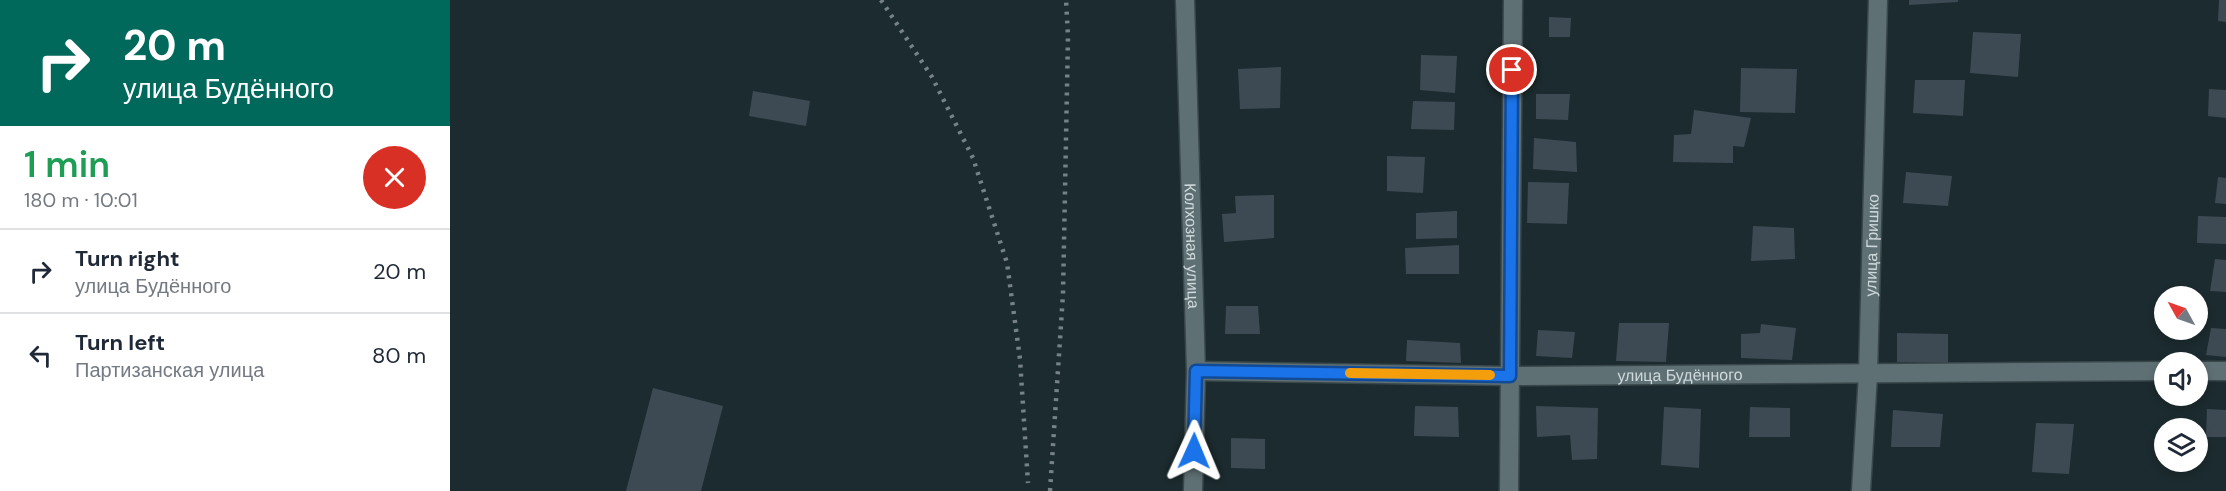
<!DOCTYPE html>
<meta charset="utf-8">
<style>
:root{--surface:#fff;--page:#f6f6f7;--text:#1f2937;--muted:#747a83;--line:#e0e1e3}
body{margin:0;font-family:"DM Sans",sans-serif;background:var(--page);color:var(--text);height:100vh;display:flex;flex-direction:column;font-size:22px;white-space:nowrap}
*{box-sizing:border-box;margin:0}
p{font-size:20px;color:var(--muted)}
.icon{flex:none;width:33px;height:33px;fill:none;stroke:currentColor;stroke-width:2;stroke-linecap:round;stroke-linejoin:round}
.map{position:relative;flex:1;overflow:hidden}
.sheet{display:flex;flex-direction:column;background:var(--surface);width:450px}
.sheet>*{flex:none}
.guide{background:#00695c;color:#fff;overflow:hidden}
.needle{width:39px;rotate:310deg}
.controls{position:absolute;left:1704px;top:286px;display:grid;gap:12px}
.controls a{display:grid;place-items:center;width:54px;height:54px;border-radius:50%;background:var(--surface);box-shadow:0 3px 9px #0003;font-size:30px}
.pin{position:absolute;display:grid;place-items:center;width:51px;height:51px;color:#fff;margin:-26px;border:3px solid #fff;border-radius:50%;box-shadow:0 2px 6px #0007}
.me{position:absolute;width:66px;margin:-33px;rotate:1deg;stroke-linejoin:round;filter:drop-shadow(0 0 4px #0008)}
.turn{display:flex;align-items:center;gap:21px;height:126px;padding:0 24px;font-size:27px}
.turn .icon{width:78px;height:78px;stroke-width:2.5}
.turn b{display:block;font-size:42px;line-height:51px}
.round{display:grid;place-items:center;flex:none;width:63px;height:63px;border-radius:32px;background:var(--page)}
.head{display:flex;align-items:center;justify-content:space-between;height:102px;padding:0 24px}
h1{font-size:36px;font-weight:600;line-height:45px;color:#1e9e55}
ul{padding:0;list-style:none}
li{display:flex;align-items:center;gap:18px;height:84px;padding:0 24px;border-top:2px solid var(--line)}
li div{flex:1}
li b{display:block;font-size:22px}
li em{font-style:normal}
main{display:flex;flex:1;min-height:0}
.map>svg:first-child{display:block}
.building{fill:#3d4a53}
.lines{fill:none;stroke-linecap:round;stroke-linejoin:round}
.minor-casing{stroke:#3a474a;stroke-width:21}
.minor{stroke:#5e7074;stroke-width:18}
.rail{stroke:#768285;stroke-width:4.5;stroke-dasharray:3 6;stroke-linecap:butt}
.route-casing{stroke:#114b97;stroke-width:15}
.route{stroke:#1a73e8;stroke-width:10}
.slow{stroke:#f59e0b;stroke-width:10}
.labels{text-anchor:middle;stroke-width:6;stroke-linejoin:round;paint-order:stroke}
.street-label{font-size:16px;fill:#cfd9db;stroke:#122225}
</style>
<main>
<section class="sheet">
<div class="guide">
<div class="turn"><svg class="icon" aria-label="right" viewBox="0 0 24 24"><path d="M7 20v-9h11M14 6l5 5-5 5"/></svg><div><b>20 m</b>улица Будённого</div></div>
</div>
<div class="head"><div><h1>1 min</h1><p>180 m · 10:01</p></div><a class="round" style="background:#d93025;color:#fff"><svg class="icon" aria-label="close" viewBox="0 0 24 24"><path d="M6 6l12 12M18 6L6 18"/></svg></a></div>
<ul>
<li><svg class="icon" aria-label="right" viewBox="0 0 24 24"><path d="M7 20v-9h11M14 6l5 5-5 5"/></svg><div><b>Turn right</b><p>улица Будённого</p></div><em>20 m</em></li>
<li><svg class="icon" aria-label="left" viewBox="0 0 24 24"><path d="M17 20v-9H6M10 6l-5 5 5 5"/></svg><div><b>Turn left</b><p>Партизанская улица</p></div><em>80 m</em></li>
</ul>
</section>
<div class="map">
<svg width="1776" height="491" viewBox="0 0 1776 491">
<rect width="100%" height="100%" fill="#1c2b2f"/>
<!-- building -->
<path class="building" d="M1459 0H1508V2L1459 5Z
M1769 0H1776V22L1768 21Z
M1099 17 1121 18 1120 37H1099Z
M1523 32 1571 34 1568 77 1520 73Z
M971 55 1007 56 1005 93 970 90Z
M831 67 830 108 790 109 788 69Z
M1291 68 1347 69 1345 113 1290 112Z
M1465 80H1515L1513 116 1463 113Z
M1759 89 1776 90V118L1758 116Z
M303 91 360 101 356 126 299 116Z
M1086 94H1120L1118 120 1086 119Z
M963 101 1005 102 1004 130 961 129Z
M1244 110 1301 118 1294 147 1283 146V163L1223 162 1224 135 1241 134Z
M1084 138 1126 142 1127 172 1083 169Z
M937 156 975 157 973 193 937 191Z
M1456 172 1502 176 1498 206 1453 203Z
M1768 177 1776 178V204L1765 203Z
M1078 182 1119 183 1117 224 1077 223Z
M824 195V238L774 242 772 214 786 213 785 196Z
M1007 211V238L966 239V213Z
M1748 216 1776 217V244L1747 243Z
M1303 226 1344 228 1345 259 1301 261Z
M1009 245V274H956L955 248Z
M1765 259 1776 260V292L1760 291Z
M776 306H808L810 334H775Z
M1169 323H1219L1216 362 1166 361Z
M1311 324 1346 328 1342 360 1291 358V334L1310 333Z
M1761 328 1776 329V357L1756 355Z
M1088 330 1125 332 1122 358 1086 356Z
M1447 333 1498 334V363L1447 362Z
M957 340 1010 343 1011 363 956 361Z
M203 388 273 406 251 491H176Z
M965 406 1008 407 1009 437 964 436Z
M1086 406 1148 408 1147 459 1122 460 1120 435 1087 437Z
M1214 407 1251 409 1249 468 1211 465Z
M1300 407 1340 408V437H1299Z
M1757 409 1776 410V437H1756Z
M1443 410 1493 414 1490 447H1441Z
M1586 423 1624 424 1619 474 1582 472Z
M781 438 815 439V469L781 468Z"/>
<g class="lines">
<defs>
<g id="minor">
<path id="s1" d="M735 0 746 371 743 491"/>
<path id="s2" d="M746 371 1060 376 1714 371"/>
<path d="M1748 371H1776"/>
<path d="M1059 491 1063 0"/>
<path id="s3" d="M1411 491 1418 374 1428 0"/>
</g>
</defs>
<!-- minor casing -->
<use href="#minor" class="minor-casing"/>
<!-- minor -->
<use href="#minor" class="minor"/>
<!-- rail -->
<path class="rail" d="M431 0 482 77 523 158 557 263 570 359 578 483
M600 491 613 294 618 36 616 0"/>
</g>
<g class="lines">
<defs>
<path id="route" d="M744 451 746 371 1060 376 1062 70"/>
</defs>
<!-- route casing -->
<use href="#route" class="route-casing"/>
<!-- route -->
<use href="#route" class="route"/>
<!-- slow -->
<path class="slow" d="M900 373 1040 375"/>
</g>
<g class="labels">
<!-- street labels -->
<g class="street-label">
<text dy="6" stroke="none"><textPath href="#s1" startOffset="246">Колхозная улица</textPath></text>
<text dy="6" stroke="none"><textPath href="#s3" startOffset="246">улица Гришко</textPath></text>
<text dy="6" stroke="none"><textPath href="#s2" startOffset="484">улица Будённого</textPath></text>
</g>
</g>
</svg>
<div class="controls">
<a><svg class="needle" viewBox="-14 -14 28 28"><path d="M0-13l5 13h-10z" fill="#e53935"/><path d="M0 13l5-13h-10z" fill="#747a83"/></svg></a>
<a><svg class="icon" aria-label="sound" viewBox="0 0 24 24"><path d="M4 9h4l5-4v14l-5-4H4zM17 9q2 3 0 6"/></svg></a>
<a><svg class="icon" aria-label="layers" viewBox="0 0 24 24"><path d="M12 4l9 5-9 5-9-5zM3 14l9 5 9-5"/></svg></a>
</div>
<div class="pin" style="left:1062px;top:70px;background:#d93025"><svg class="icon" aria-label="arrive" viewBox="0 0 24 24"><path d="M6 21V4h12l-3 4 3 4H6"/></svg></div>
<svg class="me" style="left:744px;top:451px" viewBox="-20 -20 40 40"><path d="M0-17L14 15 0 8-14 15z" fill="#1a73e8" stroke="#fff" stroke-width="4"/></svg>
</div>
</main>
